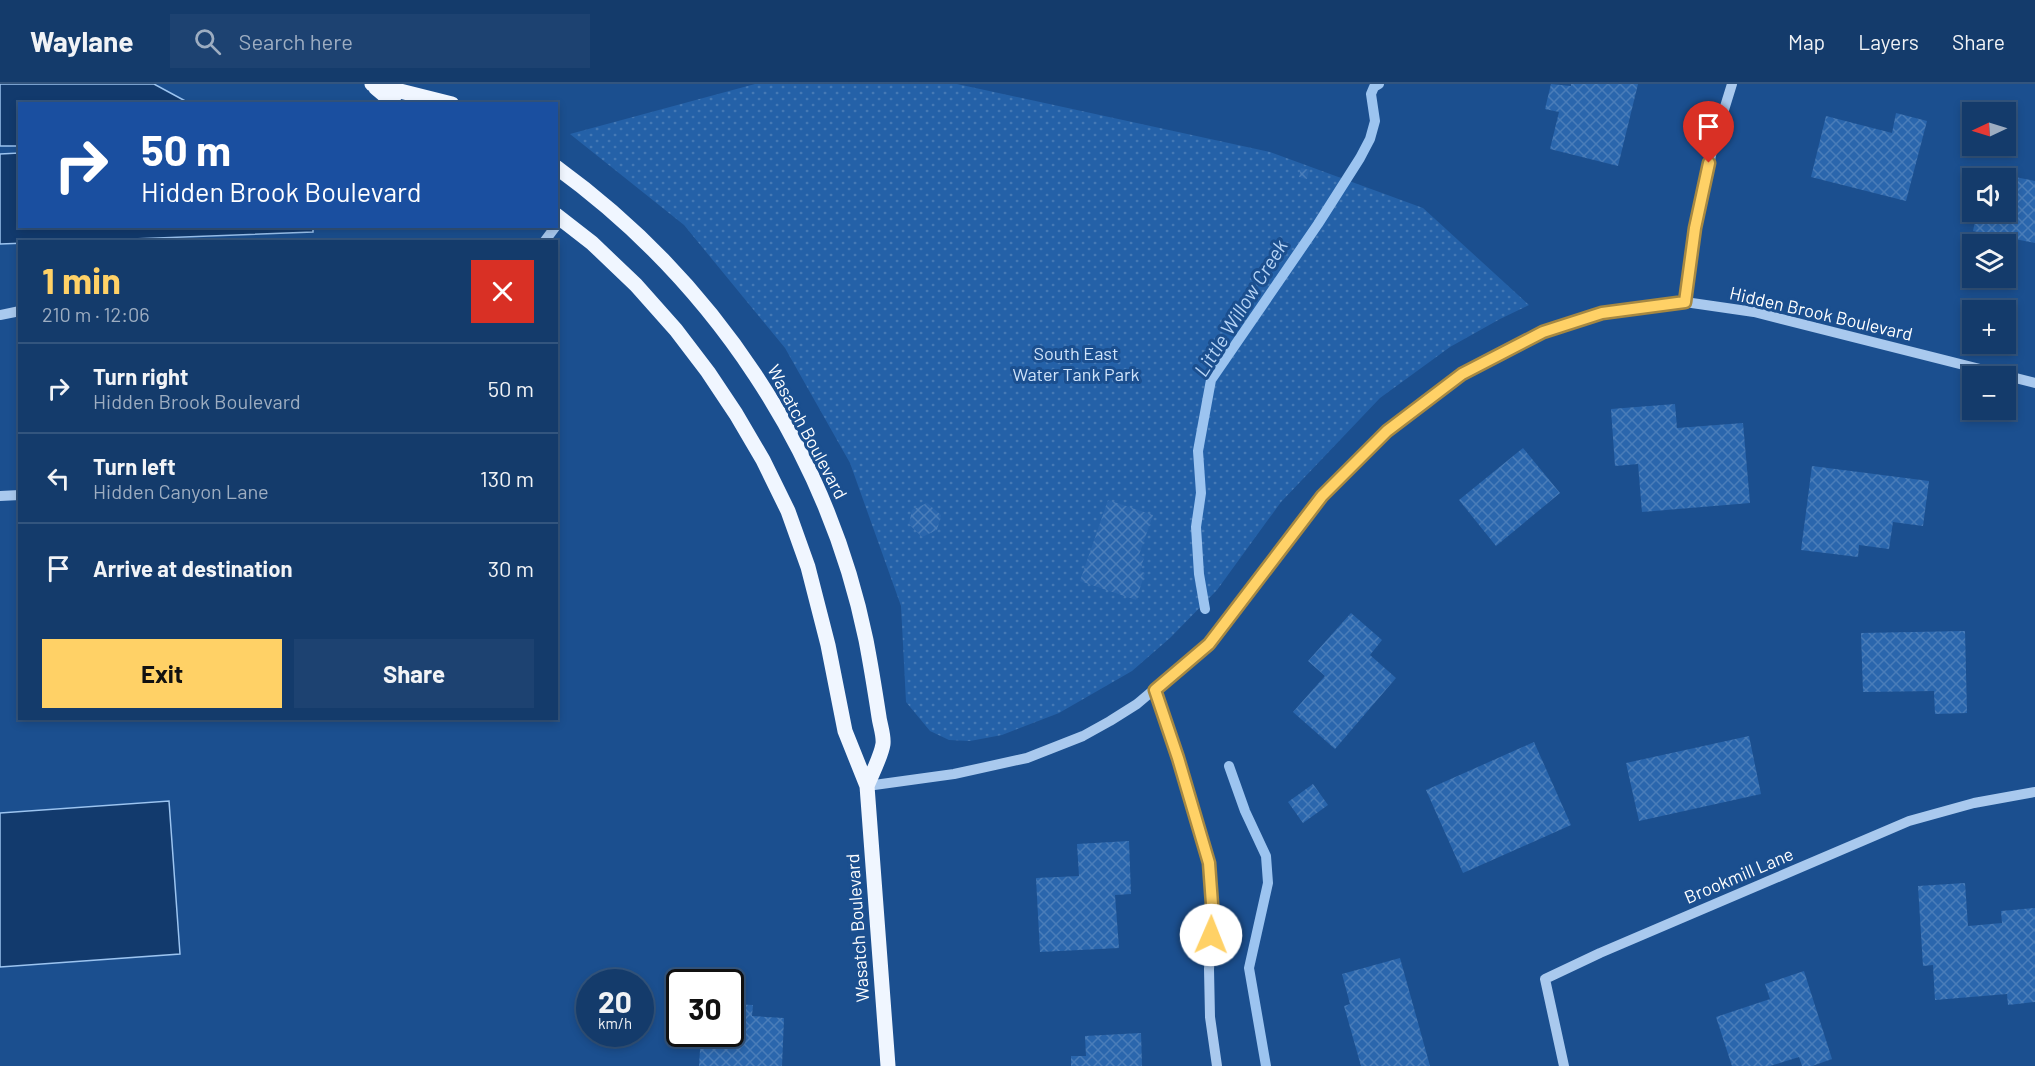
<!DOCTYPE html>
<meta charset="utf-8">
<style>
:root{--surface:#143b6b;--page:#1d4271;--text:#f1f3f6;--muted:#9dadc1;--line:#33557e;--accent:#ffd166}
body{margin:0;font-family:Barlow,sans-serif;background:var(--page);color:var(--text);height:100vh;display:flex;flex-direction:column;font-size:22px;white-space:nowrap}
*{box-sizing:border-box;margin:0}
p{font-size:20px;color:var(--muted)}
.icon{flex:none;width:33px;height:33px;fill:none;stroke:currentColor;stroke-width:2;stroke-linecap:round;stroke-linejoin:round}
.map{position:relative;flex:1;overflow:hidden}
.drawer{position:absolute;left:18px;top:156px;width:540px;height:480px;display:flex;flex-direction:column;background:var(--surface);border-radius:0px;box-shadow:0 3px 9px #0003,0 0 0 2px var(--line)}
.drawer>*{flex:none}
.hud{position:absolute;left:18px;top:18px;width:540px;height:126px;border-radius:0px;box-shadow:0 3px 9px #0003,0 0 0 2px var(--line);background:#1a4fa0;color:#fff;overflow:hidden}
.needle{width:39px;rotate:266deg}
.controls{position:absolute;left:1962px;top:18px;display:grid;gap:12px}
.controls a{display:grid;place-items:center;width:54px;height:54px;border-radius:0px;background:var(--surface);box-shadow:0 3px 9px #0003,0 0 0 2px var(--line);font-size:30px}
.speed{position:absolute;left:576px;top:885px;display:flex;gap:12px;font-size:30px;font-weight:700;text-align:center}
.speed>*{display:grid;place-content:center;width:78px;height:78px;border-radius:50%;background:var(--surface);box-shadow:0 3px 9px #0003,0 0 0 2px var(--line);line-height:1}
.speed small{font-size:15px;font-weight:400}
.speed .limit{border:3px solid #111;border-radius:9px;background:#fff;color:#111}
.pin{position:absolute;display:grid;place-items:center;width:51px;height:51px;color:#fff;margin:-62px -26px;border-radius:50% 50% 50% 0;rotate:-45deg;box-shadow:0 0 6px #0007}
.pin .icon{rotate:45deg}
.me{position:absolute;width:66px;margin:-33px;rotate:1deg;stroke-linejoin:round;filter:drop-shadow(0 0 4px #0008)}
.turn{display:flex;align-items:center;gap:21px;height:126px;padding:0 24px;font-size:27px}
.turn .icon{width:78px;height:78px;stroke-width:2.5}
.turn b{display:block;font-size:42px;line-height:51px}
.round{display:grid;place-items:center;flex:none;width:63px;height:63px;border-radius:0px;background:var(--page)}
.overview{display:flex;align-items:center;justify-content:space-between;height:102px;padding:0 24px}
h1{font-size:36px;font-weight:700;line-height:45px;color:var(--accent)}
.action{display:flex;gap:12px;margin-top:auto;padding:12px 24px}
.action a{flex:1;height:69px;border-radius:0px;background:var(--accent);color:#111;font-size:24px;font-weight:700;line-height:69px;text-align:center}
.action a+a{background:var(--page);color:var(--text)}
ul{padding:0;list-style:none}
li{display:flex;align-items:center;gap:18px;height:90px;padding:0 24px;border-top:2px solid var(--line)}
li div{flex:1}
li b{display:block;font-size:22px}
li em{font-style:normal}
header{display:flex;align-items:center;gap:36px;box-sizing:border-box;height:84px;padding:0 30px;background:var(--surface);border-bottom:2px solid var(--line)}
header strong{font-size:28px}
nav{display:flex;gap:33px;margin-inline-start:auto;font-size:21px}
.search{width:420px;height:54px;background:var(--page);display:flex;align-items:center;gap:15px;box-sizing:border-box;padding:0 21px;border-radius:0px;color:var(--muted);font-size:22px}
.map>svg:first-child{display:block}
.park{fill:url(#park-dots)}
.water{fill:#123a6d;stroke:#9cc4f0;stroke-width:1.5}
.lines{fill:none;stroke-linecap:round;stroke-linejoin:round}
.stream{stroke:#9cc4f0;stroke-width:10}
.building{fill:url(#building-cross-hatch)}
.minor{stroke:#a9c9ee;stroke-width:10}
.major{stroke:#f0f6ff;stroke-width:15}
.route-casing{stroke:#a68842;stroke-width:15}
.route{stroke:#ffd166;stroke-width:10}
.labels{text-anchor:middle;stroke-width:6;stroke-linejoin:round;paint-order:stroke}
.street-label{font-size:18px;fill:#fff;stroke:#1b4f8f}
.park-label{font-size:18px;fill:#cfe3fa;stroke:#1b4f8f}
.water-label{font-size:20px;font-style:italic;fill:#b5d3f5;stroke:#1b4f8f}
</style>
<header>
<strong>Waylane</strong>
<div class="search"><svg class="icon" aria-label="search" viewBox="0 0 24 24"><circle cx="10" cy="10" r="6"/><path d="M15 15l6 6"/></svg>Search here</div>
<nav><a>Map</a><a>Layers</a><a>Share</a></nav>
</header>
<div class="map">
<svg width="2035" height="982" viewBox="0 0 2035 982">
<defs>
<pattern id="park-dots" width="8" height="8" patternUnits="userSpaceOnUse" patternTransform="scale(1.5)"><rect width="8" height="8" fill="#2461a8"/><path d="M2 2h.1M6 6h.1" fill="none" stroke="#4579b5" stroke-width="1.8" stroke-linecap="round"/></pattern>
<pattern id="building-cross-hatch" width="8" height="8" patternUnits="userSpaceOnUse" patternTransform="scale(1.5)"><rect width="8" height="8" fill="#2a66ad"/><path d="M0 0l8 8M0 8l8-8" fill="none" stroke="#4a7db9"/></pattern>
</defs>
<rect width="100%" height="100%" fill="#1b4f8f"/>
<!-- park -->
<path class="park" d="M755 0H957L1270 68 1423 124 1529 221 1500 235 1450 263 1380 314 1281 418 1217 506 1170 554 1132 587 1059 629 1002 651 970 657 949 656 930 647 906 618 901 522 850 379 785 264 684 141 570 50Z"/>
<!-- water -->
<path class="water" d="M0 0H154L189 19 20 20 19 62H0Z
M19 69 20 142H313V148L0 160V70Z
M169 717 180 870 0 883V729Z"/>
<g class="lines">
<!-- stream -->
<path class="stream" d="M1205 525 1199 490 1196 443 1201 409 1198 367 1211 296 1318 140 1360 74 1370 55 1375 37 1371 10 1374 3 1379 0
M1229 682 1245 727 1266 772 1268 799 1249 884 1266 982"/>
</g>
<!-- building -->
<path class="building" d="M1551 0 1571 2V0H1638L1618 82 1550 65 1559 28 1545 25Z
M1896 29 1927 37 1906 117 1811 93 1826 32 1892 49Z
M1301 84 1309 86 1307 95 1299 93Z
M1985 87 2035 97V159L1973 147 1977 128H2006V94H1983Z
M1675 320 1677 344 1743 339 1750 419 1642 428 1638 380 1615 382 1611 325Z
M1523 364 1560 409 1496 462 1459 416Z
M1812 382 1929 397 1923 442 1893 438 1889 465 1859 461 1858 473 1801 466Z
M1108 416 1153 431 1139 471 1144 474 1140 487 1145 489 1136 516 1080 497Z
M927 419 941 431 937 446 922 453 909 440 912 426Z
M1351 529 1382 556 1370 571 1396 594 1335 665 1293 628 1325 592 1308 577Z
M1965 547 1967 629 1935 630 1934 607 1863 608 1861 549Z
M1749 652 1761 710 1639 737 1626 679Z
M1534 658 1571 741 1463 789 1426 706Z
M1313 700 1328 721 1303 739 1288 718Z
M1129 757 1131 810 1115 811 1119 864 1040 868 1036 794 1079 792 1077 760Z
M1965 799 1968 842 2002 839 2001 827 2035 824V918L2008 921 2007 910 1935 916 1933 881 1923 882 1918 802Z
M1400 874 1430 982H1361L1344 922 1350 920 1342 890Z
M1804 887 1832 975 1812 982H1802L1799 973 1770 982H1732L1716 933 1770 915 1765 900Z
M730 920 753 921 752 932 784 934 782 982H699L701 950H730Z
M1141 949 1142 982H1071V972H1086L1085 952Z"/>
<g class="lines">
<!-- minor -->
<path class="minor" d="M544 158 556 142
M1685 218 1695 144 1714 58 1732 0
M0 231 20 227
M0 412 20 411
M1155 606 1178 674 1209 779 1213 834 1209 885 1210 933 1217 982
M867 702 954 690 1027 674 1083 652 1110 637 1137 620 1209 559 1322 412 1387 347 1462 290 1543 248 1602 229 1685 218 1754 228 2035 299
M1564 982 1545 895 1600 869 1909 737 1974 719 2035 708"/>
<!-- major -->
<path class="major" d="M372 0 452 20
M376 4 395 20
M556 83C713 197 827 366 866 556 871 582 875 607 879 633 880 641 884 651 883 660 881 673 872 689 867 702
M556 131 592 159 636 201 676 246 708 288 736 330 763 376 788 427 808 483 828 561 845 647 867 702 888 982"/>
</g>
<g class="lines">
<defs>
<path id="route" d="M1211 851 1213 834 1209 779 1178 674 1155 606 1209 560 1322 412 1387 347 1462 290 1543 248 1602 229 1685 218 1695 144 1709 79"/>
</defs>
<!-- route casing -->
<use href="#route" class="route-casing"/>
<!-- route -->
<use href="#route" class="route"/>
</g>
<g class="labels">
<!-- street labels -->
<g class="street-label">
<text transform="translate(1821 230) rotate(13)" y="6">Hidden Brook Boulevard</text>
<text transform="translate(807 348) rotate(62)" y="6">Wasatch Boulevard</text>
<text transform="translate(1739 792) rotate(-23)" y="6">Brookmill Lane</text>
<text transform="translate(858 844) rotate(-94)" y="6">Wasatch Boulevard</text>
</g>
<!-- park labels -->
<g class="park-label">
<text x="1076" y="276">South East<tspan x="1076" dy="21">Water Tank Park</tspan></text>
</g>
<!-- water labels -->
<g class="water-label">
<text transform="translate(1241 224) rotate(-58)" y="7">Little Willow Creek</text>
</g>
</g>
</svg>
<div class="controls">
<a><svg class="needle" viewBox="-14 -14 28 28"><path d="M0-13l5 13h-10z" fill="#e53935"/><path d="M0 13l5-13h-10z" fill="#9dadc1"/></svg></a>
<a><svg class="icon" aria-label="sound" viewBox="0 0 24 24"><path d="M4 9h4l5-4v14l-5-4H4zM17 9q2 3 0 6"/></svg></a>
<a><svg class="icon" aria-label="layers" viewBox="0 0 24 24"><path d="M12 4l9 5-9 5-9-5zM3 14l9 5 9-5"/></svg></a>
<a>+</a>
<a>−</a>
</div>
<div class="speed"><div>20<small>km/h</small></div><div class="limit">30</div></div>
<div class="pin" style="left:1709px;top:79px;background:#d93025"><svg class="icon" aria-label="arrive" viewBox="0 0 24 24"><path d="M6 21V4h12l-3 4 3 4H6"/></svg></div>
<svg class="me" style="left:1211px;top:851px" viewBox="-20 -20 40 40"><circle r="19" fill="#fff"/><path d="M0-13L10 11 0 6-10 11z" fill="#ffd166"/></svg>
<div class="hud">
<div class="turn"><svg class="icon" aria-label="right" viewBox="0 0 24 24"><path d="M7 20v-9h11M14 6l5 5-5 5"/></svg><div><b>50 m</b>Hidden Brook Boulevard</div></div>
</div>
<section class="drawer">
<div class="overview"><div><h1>1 min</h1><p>210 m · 12:06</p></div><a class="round" style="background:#d93025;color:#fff"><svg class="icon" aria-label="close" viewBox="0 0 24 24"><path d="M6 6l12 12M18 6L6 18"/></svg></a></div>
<ul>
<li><svg class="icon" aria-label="right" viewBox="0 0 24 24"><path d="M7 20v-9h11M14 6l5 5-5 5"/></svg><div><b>Turn right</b><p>Hidden Brook Boulevard</p></div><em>50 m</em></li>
<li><svg class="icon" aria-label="left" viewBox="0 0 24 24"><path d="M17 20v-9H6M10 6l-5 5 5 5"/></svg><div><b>Turn left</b><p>Hidden Canyon Lane</p></div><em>130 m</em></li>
<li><svg class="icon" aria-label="arrive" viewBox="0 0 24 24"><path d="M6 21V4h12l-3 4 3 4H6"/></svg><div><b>Arrive at destination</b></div><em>30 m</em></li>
</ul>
<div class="action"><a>Exit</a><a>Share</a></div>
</section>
</div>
